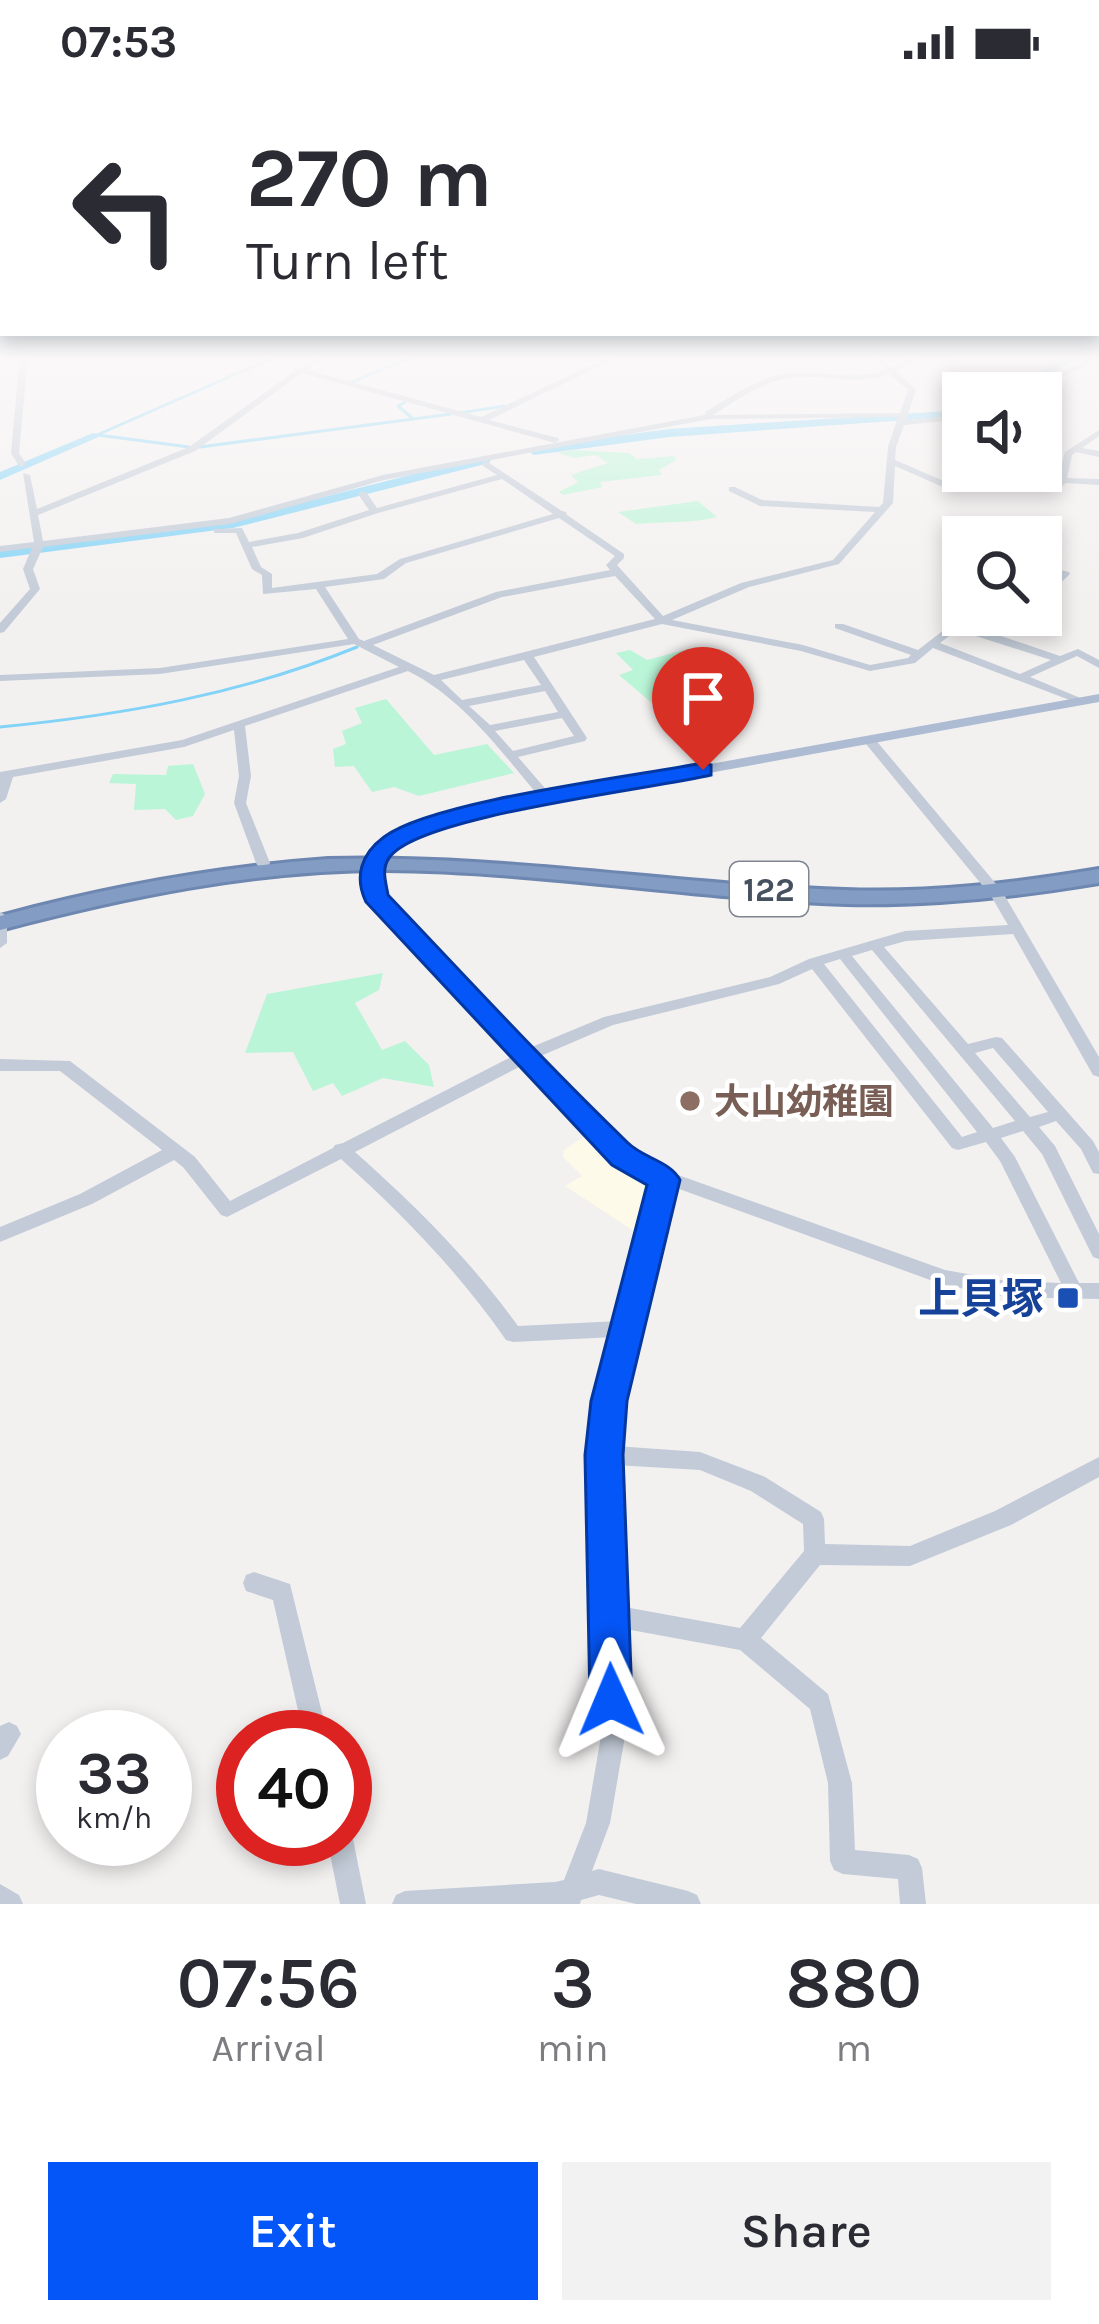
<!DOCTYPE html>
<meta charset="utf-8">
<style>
:root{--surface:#fff;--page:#f2f2f3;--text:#2b2b33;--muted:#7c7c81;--accent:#0456f9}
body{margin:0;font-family:Karla,"Noto Sans JP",sans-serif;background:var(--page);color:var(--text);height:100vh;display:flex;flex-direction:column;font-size:45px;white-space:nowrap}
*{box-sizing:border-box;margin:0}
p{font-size:39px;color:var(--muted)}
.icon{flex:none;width:66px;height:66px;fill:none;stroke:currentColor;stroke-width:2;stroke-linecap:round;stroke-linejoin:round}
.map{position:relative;height:1820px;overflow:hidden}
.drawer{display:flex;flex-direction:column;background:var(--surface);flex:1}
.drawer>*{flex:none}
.guide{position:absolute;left:0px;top:0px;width:1101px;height:252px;box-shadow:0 6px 18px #0003;background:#fff;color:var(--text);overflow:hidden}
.tools{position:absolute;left:942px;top:288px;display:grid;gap:24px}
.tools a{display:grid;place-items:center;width:120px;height:120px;border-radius:0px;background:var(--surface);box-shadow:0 6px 18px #0003;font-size:60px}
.speed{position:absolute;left:36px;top:1626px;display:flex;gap:24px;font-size:60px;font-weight:700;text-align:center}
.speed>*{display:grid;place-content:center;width:156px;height:156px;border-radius:50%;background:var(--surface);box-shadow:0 6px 18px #0003;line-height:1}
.speed small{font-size:30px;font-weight:400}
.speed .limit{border:18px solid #d22;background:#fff;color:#111}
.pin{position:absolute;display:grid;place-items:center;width:102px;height:102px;color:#fff;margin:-123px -51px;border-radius:50% 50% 50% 0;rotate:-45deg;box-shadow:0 0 12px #0007}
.pin .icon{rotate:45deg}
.me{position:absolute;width:132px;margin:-66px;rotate:359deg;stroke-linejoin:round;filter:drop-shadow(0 0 9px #0008)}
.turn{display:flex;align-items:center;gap:42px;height:252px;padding:0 48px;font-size:54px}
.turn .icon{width:156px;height:156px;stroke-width:2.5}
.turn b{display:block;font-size:84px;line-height:102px}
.eta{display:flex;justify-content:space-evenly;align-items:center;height:204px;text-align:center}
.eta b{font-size:72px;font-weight:600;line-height:84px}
.button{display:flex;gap:24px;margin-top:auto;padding:24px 48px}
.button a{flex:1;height:138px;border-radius:0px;background:var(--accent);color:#fff;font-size:48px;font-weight:600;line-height:138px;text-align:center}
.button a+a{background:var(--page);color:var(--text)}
.status{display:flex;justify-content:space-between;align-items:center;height:84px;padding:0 60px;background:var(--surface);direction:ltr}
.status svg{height:33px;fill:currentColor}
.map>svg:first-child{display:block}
.commercial{fill:#fefae9}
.green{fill:#baf5d7}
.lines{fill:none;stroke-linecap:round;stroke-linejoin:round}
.stream{stroke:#82d3f7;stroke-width:3}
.river{fill:#82d3f7;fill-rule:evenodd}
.highway-casing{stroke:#6d87b0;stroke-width:6}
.minor{fill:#c2cbd7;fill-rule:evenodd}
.major{fill:#adbcd2;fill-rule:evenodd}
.highway{fill:#829cc4;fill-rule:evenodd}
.route{fill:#0456f9;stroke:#0338a2;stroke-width:3}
.education-dot{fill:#8d6e63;stroke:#fff;stroke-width:4.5}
.transit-dot{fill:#1a4fb4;stroke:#fff;stroke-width:4.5}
.labels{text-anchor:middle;stroke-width:9;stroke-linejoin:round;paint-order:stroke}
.shield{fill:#fff;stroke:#7e8590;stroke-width:3}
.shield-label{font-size:33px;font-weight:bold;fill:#465160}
.education-label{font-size:36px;font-weight:bold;fill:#785e54;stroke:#fff;text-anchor:start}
.near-transit-label{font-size:42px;font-weight:bold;fill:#164399;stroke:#fff;text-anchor:end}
</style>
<div class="status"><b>07:53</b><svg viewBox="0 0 49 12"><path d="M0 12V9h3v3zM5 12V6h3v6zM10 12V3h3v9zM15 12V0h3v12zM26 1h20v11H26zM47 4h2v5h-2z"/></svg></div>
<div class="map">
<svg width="1099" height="1820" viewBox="0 0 1099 1820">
<rect width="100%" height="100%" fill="#f3f0f0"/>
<!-- commercial -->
<path class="commercial" d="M588 1050 608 1074 645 1097 650 1107 640 1151 565 1102 582 1092 563 1073 564 1066Z"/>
<!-- green -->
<path class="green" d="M574 366 629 369 637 375 674 372 676 376 659 386 662 391 600 398 602 403 563 411 559 408 578 398 571 391 608 379 596 371 575 374 557 369Z
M698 417 717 433C688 440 665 437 636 440L618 428Z
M696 563 712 576 683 583 688 592 680 596 693 609 653 620 619 591 633 586 616 569 630 566 647 576Z
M386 615 434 671 487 660 514 689 419 712 394 703 372 708 354 682 335 683 333 665 346 660 342 647 362 639 355 624Z
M193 680 205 710 193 732 176 736 165 725 134 726 136 700 109 699 113 690 166 691 168 682Z
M383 889 379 906 355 919 382 966 405 957 429 981 434 1003 383 994 342 1012 333 999 313 1007 293 968 245 969 267 910Z"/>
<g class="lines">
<!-- stream -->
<path class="stream" d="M350 299 415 271
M405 318 398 322 412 334
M460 329 504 322
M97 351 279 271
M98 351 189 363
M200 363 451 330
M0 643C123 631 242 610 357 563"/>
<!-- river -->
<path class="river" d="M1070 271H1083L1018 309H1004Z
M963 326V332L669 353 534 371 528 367 534 363 669 345Z
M93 349 103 351 0 396V388Z
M485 372 491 376 489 379 233 444 0 474V466L233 436Z"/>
<defs>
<path id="highway" d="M328 775C501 770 672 801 845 806 931 809 1015 799 1099 785V799C1015 813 932 822 846 820 692 815 539 787 385 786 253 786 126 813 0 846V832C108 803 216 783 328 775Z"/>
</defs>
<!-- highway casing -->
<use href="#highway" class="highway-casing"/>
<!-- minor -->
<path class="minor" d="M20 271H28L19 369 26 380 22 383 19 382 11 369Z
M318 271H327L307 286 481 333 613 271H623L489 336 558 354 559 356 555 359 302 289 195 367 38 431 43 457 229 434 383 391 705 331V328C728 315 756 295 782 290 817 284 851 299 885 286L869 271H878L892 284 914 271H924L896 287 916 306 906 336 963 331V335L904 341 896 363 895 376 953 401 1017 392 1058 394 1065 368 1099 346V352L1082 364 1099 367V373L1076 368 1072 371 1067 394 1099 395V401L1066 399 1061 403 1057 399 1017 398 952 407 895 382 893 419 839 480 749 503 672 536 803 561 870 581 908 574 911 571 835 544V540H843L918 566 963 531H975L964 541 991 549 1012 531H1023L1001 552 1060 572 1078 565 1099 576V584L1077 572 1030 593 1090 618 1088 620H1080L933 564 915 579 870 587 801 567 662 540 534 573 587 654 585 657 518 673 550 710V716H542C503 670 463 614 408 587L245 642 251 692 246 719 270 779 268 782H258L256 779 234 719 239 692 234 646 184 663 13 693 6 715 0 719V688L182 656 399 583 354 560 160 590 0 597V591L160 584 348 555 316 505 263 510 262 491 252 485 236 449H214V445L242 444 249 458 298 449 369 426 358 410 360 408H366L377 424 497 391 483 382 482 380 486 377 562 427 566 428 567 431 624 470V474L617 481 663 532 741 499 833 476 875 428 760 422 729 407V403H735L762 416 879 423 883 419 888 363 898 333 710 335 384 396 230 440 43 463 33 485 40 505 4 548 0 549V539L30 505 23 485 32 464 0 468V462L34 458 23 389 30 391 37 425 189 363 295 287V284H300ZM890 290 908 306 900 329 713 331C734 318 759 300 783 295 819 287 850 304 890 290ZM502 395 553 430 400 475 377 490 272 504V490L261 483 252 463 303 454 378 429ZM559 434 615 472 606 481 610 486 496 508 364 557 359 555 325 503 384 495 406 479ZM615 492 655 535 434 591 373 561 502 513ZM957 546 1051 576 1020 590 940 559ZM524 576 541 601 462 616 441 596ZM545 607 558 628 490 641 469 622ZM562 634 574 652 513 667 495 647Z
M966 271H1003L999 273Z
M1096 271H1099V276L1029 309H1019Z
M1041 481 1069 488 1070 490 1055 504H1047V500L1058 491 1041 487Z
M870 653 874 654 1002 807 1099 973V993L1093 991 1013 850 906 857 884 863 968 960 996 953 1002 954 1093 1057 1099 1068V1090L1093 1089 1081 1065 1056 1037 1039 1043 1055 1062 1099 1150V1175L1093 1173 1042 1070 1023 1047 1001 1054 1015 1073 1079 1199H1099V1215L1007 1213 944 1201 671 1102 619 1317 615 1362 700 1368 765 1393 821 1428 824 1435 825 1460 910 1462 995 1427 1099 1373V1393L1011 1441 910 1482 820 1481 761 1554 828 1610 852 1699 855 1766 909 1771 918 1775 922 1784 926 1820H900L898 1795 843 1790 834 1786 830 1777 828 1699 810 1625 740 1566 620 1544 624 1658 610 1739 592 1787 599 1785 688 1807 697 1811 701 1820H636L599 1811 581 1816 580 1820H392L396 1811 405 1807 555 1798 564 1796 586 1739 600 1658 594 1371 599 1317 615 1253 513 1258 506 1256C459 1188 402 1130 341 1075L227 1133 221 1131 183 1083 174 1076 92 1120 0 1158V1143L80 1110 162 1066 60 987H0V975L70 977 195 1073 230 1117 333 1064 335 1061 343 1059 515 971 381 828 367 810 365 807 368 777 373 776 380 780 379 807 391 822 527 965 604 933 770 893 809 875 905 847 1008 841 991 812 866 660V654ZM872 866 1015 1037 993 1044 852 872ZM840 875 977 1048 962 1053 824 880ZM812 885 952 1064 958 1066 986 1058 1000 1077 1061 1199 1007 1197 945 1186 650 1081 607 1049 536 974 613 941 779 900ZM993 964 1048 1028 1030 1033 975 969ZM523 981C562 1022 601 1077 655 1097L619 1237 518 1242C471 1177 415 1121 355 1068ZM615 1381 700 1386 751 1407 803 1440 804 1467 740 1544 619 1522Z
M0 828 7 832V859L0 864Z
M254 1488 290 1500 328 1653H304L273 1516 246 1507 243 1499 246 1491Z
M9 1638 17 1642 21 1650 8 1672 0 1676V1642Z
M345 1745 349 1746 353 1755 366 1820H340L327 1755H345Z
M0 1800 19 1811 23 1820H0Z"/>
<!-- major -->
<path class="major" d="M1099 610V618L467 733C432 742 401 753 379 783H367L365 780C390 745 425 734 466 724Z"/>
<!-- highway -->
<use href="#highway" class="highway"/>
</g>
<!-- sky -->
<linearGradient id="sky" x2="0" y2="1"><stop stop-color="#7fc0ee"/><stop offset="0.52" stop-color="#faf8f8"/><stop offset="1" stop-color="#faf8f8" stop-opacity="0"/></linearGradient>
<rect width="1099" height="526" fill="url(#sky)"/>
<!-- route -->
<path class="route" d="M703 679 711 681V691C652 705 416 732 389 774 381 785 386 799 388 811 467 894 545 979 628 1059 643 1074 670 1077 680 1096L627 1317 623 1371 632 1616 626 1631 611 1637 596 1631 590 1616 585 1371 591 1317 647 1101 612 1081 366 818C354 793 361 770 384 753 431 717 634 692 703 679Z"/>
<!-- markers -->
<circle class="education-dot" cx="690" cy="1017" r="12"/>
<rect class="transit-dot" x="1056" y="1202" width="24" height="24" rx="6"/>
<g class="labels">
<!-- shield labels -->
<rect class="shield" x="730" y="778" width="78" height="54" rx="9"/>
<g class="shield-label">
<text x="769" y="817">122</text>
</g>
<!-- education labels -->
<g class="education-label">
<text x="714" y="1030">大山幼稚園</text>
</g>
<!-- near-transit labels -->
<g class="near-transit-label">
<text x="1044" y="1229">上貝塚</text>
</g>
</g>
</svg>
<div class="tools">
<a><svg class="icon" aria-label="sound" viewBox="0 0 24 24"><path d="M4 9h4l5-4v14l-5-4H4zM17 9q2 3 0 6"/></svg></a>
<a><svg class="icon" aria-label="search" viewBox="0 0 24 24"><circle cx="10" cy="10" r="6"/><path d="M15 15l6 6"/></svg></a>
</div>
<div class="speed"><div>33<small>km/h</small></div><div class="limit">40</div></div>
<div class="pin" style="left:703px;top:686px;background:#d93025"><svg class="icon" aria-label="arrive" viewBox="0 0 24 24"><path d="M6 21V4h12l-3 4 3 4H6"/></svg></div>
<svg class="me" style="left:611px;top:1616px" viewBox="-20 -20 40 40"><path d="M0-17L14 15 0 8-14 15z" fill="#0456f9" stroke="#fff" stroke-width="4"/></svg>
<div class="guide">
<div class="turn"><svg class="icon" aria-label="left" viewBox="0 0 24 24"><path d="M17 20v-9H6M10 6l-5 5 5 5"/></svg><div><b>270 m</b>Turn left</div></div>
</div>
</div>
<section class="drawer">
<div class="eta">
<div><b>07:56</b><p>Arrival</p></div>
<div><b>3</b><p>min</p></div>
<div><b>880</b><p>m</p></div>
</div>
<div class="button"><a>Exit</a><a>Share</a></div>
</section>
